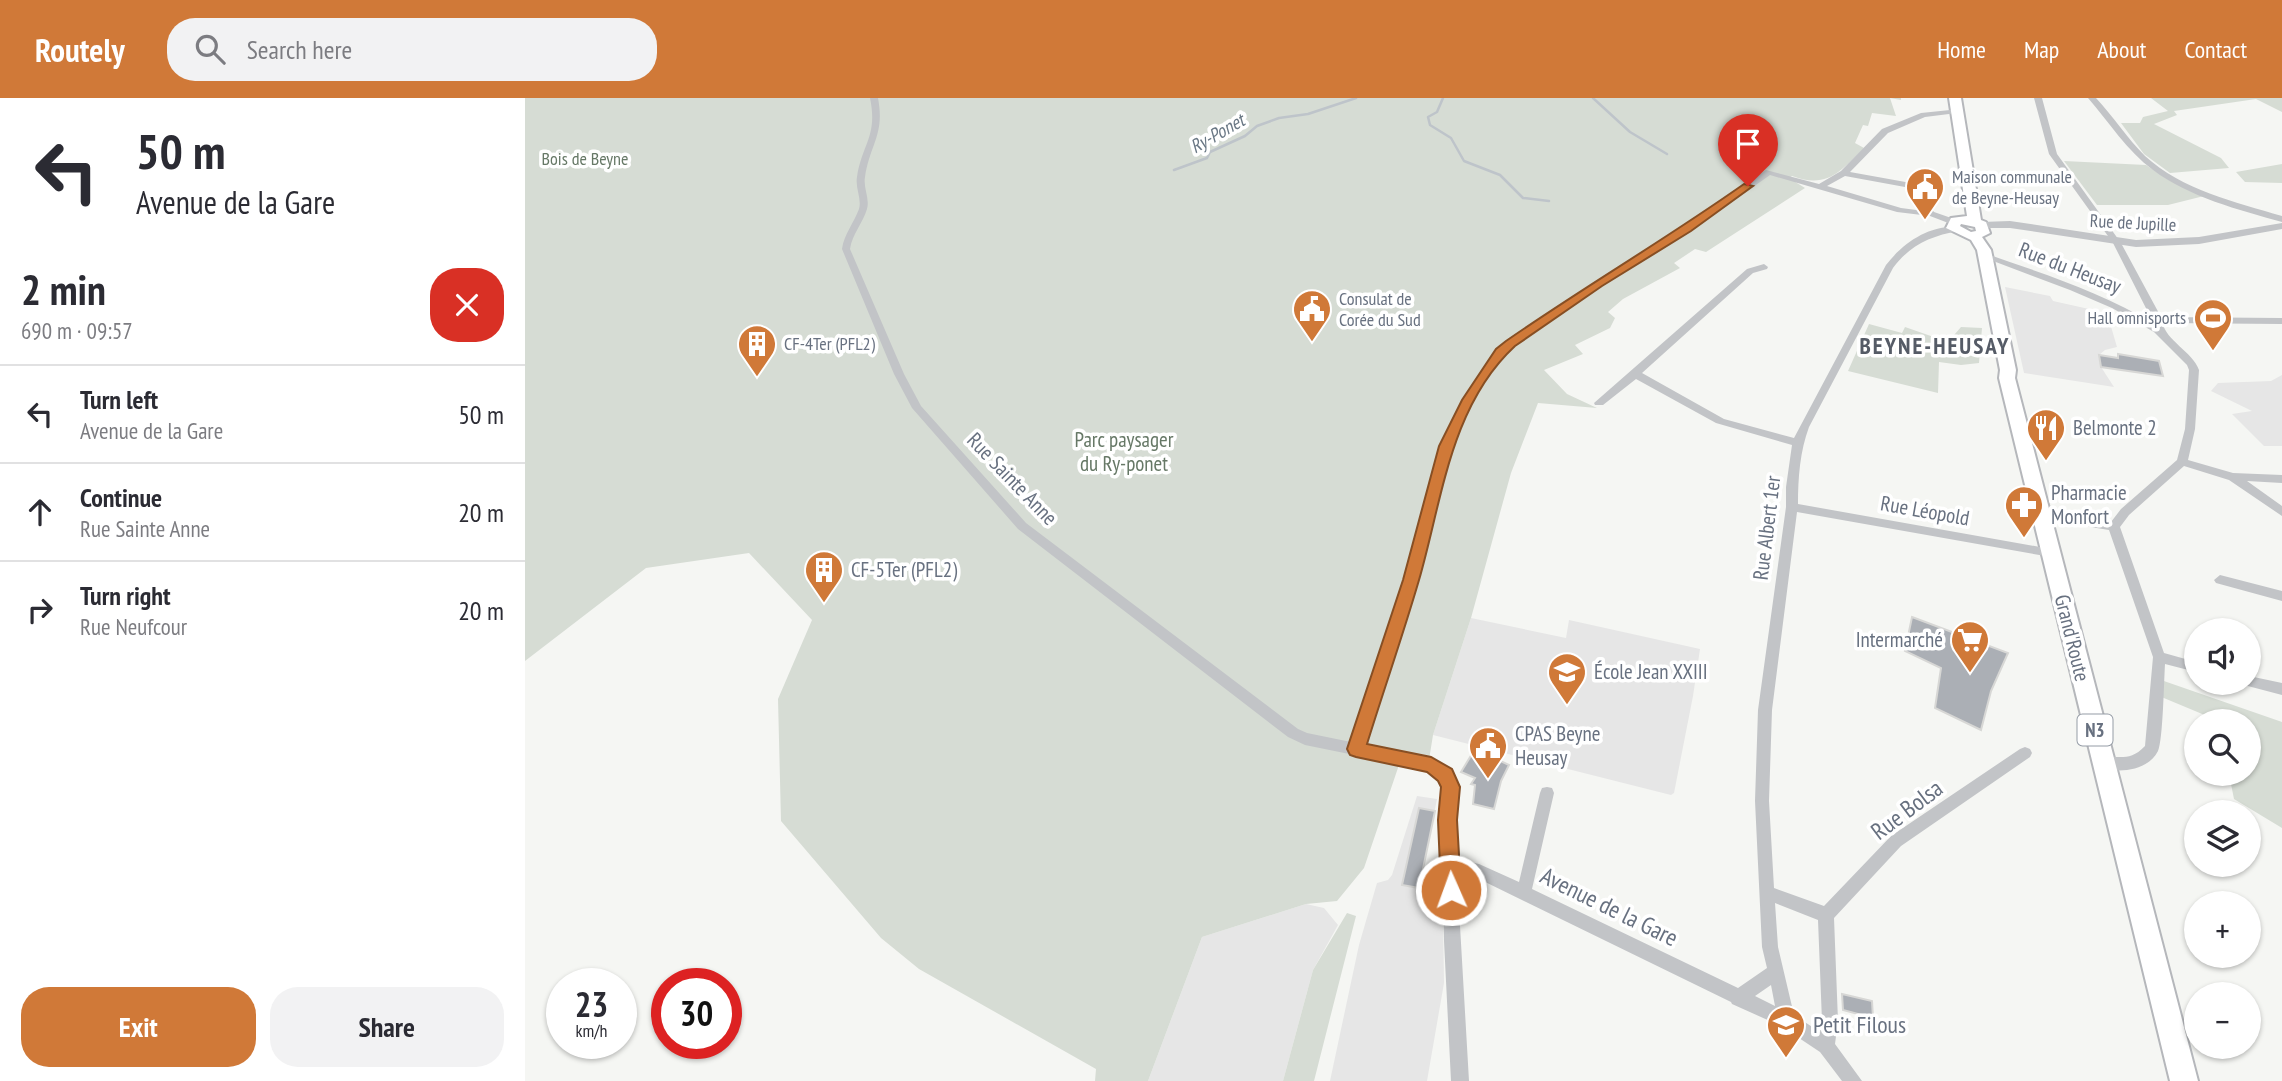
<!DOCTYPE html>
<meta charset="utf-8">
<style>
:root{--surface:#fff;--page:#f2f2f3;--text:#2b2b33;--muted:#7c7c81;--line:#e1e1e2;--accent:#d07938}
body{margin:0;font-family:"PT Sans Narrow",sans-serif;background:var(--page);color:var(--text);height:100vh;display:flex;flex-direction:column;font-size:26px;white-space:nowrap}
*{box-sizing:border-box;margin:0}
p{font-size:23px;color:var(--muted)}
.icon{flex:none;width:38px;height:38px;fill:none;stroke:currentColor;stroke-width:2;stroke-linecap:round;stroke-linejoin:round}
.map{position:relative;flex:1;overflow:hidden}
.sheet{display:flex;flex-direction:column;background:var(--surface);width:525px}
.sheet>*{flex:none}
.banner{background:#fff;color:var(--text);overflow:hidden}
.fabs{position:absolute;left:1659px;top:520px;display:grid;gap:14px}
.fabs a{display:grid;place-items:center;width:77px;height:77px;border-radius:50%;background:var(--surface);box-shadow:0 2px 5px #0004;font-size:35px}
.speed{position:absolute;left:21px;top:870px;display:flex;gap:14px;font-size:35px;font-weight:700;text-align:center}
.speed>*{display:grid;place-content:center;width:91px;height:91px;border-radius:50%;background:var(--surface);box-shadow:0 2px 5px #0004;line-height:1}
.speed small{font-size:18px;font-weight:400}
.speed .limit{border:10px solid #d22;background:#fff;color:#111}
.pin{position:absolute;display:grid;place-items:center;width:60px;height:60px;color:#fff;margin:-72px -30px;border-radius:50% 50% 50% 0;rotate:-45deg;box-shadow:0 0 7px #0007}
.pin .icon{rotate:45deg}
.me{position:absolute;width:77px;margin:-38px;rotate:358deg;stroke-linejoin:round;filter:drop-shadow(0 0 5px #0008)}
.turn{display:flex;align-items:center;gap:24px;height:147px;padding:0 21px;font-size:32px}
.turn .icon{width:91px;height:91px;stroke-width:2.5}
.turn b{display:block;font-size:49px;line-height:60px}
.round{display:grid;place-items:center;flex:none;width:74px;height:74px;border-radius:28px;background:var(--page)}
.headline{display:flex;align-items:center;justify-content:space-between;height:119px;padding:0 21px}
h1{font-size:42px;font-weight:600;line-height:52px}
.primary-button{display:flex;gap:14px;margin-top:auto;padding:14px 21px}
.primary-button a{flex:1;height:80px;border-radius:28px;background:var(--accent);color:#fff;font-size:28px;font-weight:600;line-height:80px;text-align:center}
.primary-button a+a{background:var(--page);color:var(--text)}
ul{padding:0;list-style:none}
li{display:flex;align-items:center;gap:21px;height:98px;padding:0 21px;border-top:2px solid var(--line)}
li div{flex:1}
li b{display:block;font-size:26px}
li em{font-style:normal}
header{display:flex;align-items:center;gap:42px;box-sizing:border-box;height:98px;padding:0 35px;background:var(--accent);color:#fff}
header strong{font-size:33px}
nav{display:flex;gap:38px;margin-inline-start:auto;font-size:24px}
.search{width:490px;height:63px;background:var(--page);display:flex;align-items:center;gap:18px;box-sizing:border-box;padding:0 24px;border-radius:28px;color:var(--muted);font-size:26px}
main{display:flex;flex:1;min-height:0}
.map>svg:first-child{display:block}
.built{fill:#e6e6e6}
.green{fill:#d6dcd4}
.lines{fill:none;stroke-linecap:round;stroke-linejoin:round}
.stream{stroke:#bec4ca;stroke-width:2.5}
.building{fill:#abafb5;stroke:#d7d7d5;stroke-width:2}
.primary-casing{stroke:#b5b7bb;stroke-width:4}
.minor{fill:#c2c4c7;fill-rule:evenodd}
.tertiary{fill:#c2c4c7;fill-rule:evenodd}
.primary{fill:#fff;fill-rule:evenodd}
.route{fill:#d07938;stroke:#874f24;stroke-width:2}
.labels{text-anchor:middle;stroke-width:7;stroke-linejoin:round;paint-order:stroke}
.far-park-label{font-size:18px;fill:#667866;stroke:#fff}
.far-poi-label{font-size:18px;fill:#687180;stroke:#fff;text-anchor:start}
.far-street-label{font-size:18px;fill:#687180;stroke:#fff}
.far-water-label{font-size:19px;font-style:italic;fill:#697784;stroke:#fff}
.shield{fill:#fff;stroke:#959ca6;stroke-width:2}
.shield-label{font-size:19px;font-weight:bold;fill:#687180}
.street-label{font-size:21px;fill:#687180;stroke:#fff}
.poi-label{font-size:21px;fill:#687180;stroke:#fff;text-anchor:start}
.park-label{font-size:21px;fill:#667866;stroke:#fff}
.far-district-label{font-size:23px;font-weight:bold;letter-spacing:2px;fill:#555b66;stroke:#fff}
.near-street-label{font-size:24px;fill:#687180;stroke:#fff}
.near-poi-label{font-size:24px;fill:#687180;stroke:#fff;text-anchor:start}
</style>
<header>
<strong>Routely</strong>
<div class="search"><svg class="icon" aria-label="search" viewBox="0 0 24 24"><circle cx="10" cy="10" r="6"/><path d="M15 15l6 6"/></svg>Search here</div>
<nav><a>Home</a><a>Map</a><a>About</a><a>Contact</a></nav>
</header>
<main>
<section class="sheet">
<div class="banner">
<div class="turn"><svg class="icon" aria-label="left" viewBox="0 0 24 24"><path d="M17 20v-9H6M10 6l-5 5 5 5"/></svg><div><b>50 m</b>Avenue de la Gare</div></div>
</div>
<div class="headline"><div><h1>2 min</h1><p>690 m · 09:57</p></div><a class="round" style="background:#d93025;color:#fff"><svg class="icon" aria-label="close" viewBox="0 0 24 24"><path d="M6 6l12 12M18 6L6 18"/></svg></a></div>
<ul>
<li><svg class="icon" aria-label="left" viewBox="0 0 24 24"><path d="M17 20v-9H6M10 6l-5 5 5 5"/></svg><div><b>Turn left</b><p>Avenue de la Gare</p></div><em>50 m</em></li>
<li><svg class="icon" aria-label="ahead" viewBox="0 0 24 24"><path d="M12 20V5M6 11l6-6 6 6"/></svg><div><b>Continue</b><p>Rue Sainte Anne</p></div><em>20 m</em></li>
<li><svg class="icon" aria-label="right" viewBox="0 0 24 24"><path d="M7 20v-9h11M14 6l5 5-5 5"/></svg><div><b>Turn right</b><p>Rue Neufcour</p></div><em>20 m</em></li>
</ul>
<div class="primary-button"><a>Exit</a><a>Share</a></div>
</section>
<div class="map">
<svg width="1757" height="983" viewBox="0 0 1757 983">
<rect width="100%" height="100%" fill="#f5f6f3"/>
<!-- built -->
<path class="built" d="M1480 189 1525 198 1528 203 1582 215 1592 249 1580 252 1574 257 1576 269 1589 289 1499 275Z
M1757 277V348H1739L1707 316 1727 313 1686 293 1693 285 1746 283Z
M946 520 1041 540 1044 522 1175 551 1168 598 1149 695 1146 697 908 637Z
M892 698 912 701 894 790 918 818 919 885 902 983H805L834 847 852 785 863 782 867 777Z
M781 806 799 810 813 827 788 872 758 983H623L677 839Z"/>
<!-- green -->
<path class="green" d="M0 0H1376V2L1365 0 1371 18 1347 15 1343 28 1338 27 1330 45 1339 50C1315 74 1302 91 1267 78L1264 80 1280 90 1181 154 1170 151 1149 165 1155 170 1098 201 1083 214 1090 220 1085 230 1050 247 1058 256 1019 272 1042 296 1072 310 1013 305 986 375 946 520 908 637 904 662 876 661 839 770 812 803 781 806 677 839 623 983H570L571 971 394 871 356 840 256 723 253 601 287 522 224 455 121 470 0 563Z
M1626 0H1757V14L1731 1 1649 13 1652 17 1629 26 1696 60 1704 70 1645 75 1619 56 1596 25H1615L1618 19 1643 13Z
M1539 63 1621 67 1642 81 1679 98 1643 107H1572Z
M1757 66V85L1720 84 1711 74Z
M1344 226 1377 235 1380 229 1423 244 1436 229 1457 230 1454 265 1436 267 1414 264 1413 295 1323 273Z
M1636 582 1757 624V730L1709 701 1704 676H1724V623H1694L1634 598Z
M822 815 831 818 789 983H758L788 872Z"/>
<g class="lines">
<!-- stream -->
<path class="stream" d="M918 0 912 14 903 19 905 27 926 40 939 63 975 77 998 100 1024 103
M1068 0 1105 34 1142 56
M649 72 682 60 685 54 720 38 732 28 754 20 783 16 831 0"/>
</g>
<!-- building -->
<path class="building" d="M1593 256 1634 263 1638 278 1576 269 1574 257 1593 260Z
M1387 519 1483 555 1466 593 1456 632 1410 610 1416 570 1380 553Z
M950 651 984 667 976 683 969 711 948 706 950 687 946 686 950 680 936 674Z
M894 710 910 713 894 790 877 787Z
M1317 896 1347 903 1348 920 1318 912Z"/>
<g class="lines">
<defs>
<path id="primary" d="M1424 0H1436L1456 122 1461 124 1465 135 1457 139 1466 152 1491 272 1490 280 1673 983H1645L1474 280 1475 272 1452 152 1446 142 1421 130 1426 120 1442 118ZM1436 126 1450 129 1451 133 1446 134 1435 128Z"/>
</defs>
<!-- primary casing -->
<use href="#primary" class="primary-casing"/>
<!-- minor -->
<path class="minor" d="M345 0H353C360 37 345 46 340 79 338 90 345 100 342 111 338 125 327 136 325 151L379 276 396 308 501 425 773 631 782 635 826 644 880 482 916 348 938 301 973 252 1069 184 1160 129 1241 72 1294 86 1316 73 1357 31 1396 15 1435 11V15H1432L1400 19 1363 35 1325 74 1386 85 1409 114 1432 122V126H1426L1405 118 1372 114 1245 77 1166 133 1075 188 979 256 948 301 926 348 892 482 839 647 906 661 925 673 932 689 930 722 932 761 954 766 994 784 1015 695 1017 690 1022 689 1027 690 1029 695 1007 791 1213 890 1242 870 1237 849 1230 703 1233 612 1261 409V389L1267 347 1191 325 1111 281 1078 307H1070L1069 305 1222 171 1239 166 1243 169 1242 171 1228 175 1117 275 1199 321 1269 340 1361 167C1378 145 1404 127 1433 129V133C1406 138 1385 147 1368 170L1284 329C1275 353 1273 380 1273 406L1526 451 1532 455 1526 459 1272 414 1247 612 1244 703 1249 790 1299 808 1366 738 1495 651 1500 649 1505 651 1507 655 1505 659 1376 748 1309 820 1313 923 1310 946 1337 983H1317L1295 954 1256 928 1207 906 1206 904 952 780 932 776 944 983H926L919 843 916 722 918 689 915 681 903 672 780 647 763 639 493 431 387 310 369 276 317 151C319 136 329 125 334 111 337 101 330 90 332 79 337 46 353 38 345 0ZM1320 78 1380 89 1399 113 1376 110 1302 88ZM1250 805 1293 822 1297 923 1295 934 1269 917 1253 849ZM1246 887 1250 908 1230 898Z
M1509 0H1517L1532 56 1596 145 1636 219 1757 220V226L1638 225C1640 242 1668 254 1674 272L1670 331 1663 362 1708 375 1757 377V385L1722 383 1757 408V418L1704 382 1659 368 1604 417 1595 429 1639 555 1671 564V574L1640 566C1639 582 1638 642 1633 653 1623 673 1593 676 1574 669L1572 665 1574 661C1593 655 1603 666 1620 648L1628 559 1584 432 1516 421 1510 417 1516 413 1586 424 1596 411 1652 362 1660 331 1664 272 1662 267 1629 234 1587 210 1545 192 1455 158 1462 156C1519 176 1577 194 1629 226L1588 145 1524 56Z
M1563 0H1571C1588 18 1602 40 1620 58 1657 92 1710 104 1757 118V124C1714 112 1664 99 1628 72 1602 53 1584 24 1563 0Z
M1695 477 1757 493V503L1691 485 1689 482Z
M1724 578 1757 585V597L1719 587 1718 584H1724Z"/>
<!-- tertiary -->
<path class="tertiary" d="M1485 123 1611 142 1674 139 1757 125V131L1674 146 1611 149 1485 130H1456L1451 127 1456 124Z"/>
<!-- primary -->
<use href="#primary" class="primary"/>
</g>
<!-- route -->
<path class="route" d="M1219 86 1228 88 1166 133 1077 188 990 248C925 308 917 403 894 482 878 537 859 591 842 646L906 659 927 671 935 689 932 722 936 792 933 799 926 802 919 799 916 792 913 722 916 689 913 683 902 674 831 659 825 657 822 651 878 482 914 348 937 302 971 251 981 243C1059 189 1141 141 1219 86Z"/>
<!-- icons -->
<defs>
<symbol id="civic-pin" viewBox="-11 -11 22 30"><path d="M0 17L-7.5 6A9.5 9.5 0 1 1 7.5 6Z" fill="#d07938" stroke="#fff"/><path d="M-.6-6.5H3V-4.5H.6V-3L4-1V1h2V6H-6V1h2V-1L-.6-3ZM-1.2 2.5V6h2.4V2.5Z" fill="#fff"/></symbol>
<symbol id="stadium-pin" viewBox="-11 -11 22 30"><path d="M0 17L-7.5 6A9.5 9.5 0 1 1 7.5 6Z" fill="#d07938" stroke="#fff"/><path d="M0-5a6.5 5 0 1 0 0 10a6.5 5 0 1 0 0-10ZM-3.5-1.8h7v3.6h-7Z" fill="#fff"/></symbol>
<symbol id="building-pin" viewBox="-11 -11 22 30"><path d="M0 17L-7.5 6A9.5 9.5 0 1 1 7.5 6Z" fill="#d07938" stroke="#fff"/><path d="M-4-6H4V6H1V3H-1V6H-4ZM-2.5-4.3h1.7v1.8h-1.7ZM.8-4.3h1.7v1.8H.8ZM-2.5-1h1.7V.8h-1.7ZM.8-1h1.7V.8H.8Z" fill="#fff"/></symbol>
<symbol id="restaurant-pin" viewBox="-11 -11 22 30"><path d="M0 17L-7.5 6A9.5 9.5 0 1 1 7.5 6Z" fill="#d07938" stroke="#fff"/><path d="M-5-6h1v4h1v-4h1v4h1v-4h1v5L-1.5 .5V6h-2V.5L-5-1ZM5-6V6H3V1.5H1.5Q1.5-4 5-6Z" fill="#fff"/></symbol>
<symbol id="pharmacy-pin" viewBox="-11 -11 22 30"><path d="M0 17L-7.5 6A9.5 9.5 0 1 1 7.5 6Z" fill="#d07938" stroke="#fff"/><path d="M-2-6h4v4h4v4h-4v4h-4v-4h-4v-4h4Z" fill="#fff"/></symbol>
<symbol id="supermarket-pin" viewBox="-11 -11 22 30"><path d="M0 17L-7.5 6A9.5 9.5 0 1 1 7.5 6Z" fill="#d07938" stroke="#fff"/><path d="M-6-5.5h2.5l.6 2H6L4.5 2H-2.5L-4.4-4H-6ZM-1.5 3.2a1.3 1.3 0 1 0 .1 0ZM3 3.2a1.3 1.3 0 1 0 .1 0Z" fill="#fff"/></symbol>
<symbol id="school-pin" viewBox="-11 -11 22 30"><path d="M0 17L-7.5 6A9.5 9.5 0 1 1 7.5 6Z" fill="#d07938" stroke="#fff"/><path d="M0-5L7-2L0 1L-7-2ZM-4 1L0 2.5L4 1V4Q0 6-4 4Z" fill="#fff"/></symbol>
</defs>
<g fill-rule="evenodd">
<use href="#civic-pin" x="1378" y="67" width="44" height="60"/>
<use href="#civic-pin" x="765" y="189" width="44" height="60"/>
<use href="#stadium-pin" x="1666" y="198" width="44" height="60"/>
<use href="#building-pin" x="210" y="224" width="44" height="60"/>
<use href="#restaurant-pin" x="1499" y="308" width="44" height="60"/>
<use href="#pharmacy-pin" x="1477" y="385" width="44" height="60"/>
<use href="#building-pin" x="277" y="450" width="44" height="60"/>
<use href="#supermarket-pin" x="1423" y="520" width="44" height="60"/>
<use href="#school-pin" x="1020" y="552" width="44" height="60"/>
<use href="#civic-pin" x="941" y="626" width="44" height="60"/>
<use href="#school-pin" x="1239" y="905" width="44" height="60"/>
</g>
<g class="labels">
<!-- far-park labels -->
<g class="far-park-label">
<text x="60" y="67">Bois de Beyne</text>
</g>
<!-- far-poi labels -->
<g class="far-poi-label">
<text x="1427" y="85">Maison communale<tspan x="1427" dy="21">de Beyne-Heusay</tspan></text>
<text x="814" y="207">Consulat de<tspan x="814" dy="21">Corée du Sud</tspan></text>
<text x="1661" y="226" text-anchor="end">Hall omnisports</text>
<text x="259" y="252">CF-4Ter (PFL2)</text>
</g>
<!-- far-street labels -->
<g class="far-street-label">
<text transform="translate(1608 125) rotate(3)" y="6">Rue de Jupille</text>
</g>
<!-- far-water labels -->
<g class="far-water-label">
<text transform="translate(692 35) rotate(-30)" y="7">Ry-Ponet</text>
</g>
<!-- shield labels -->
<rect class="shield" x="1552.5" y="616.5" width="35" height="31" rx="5"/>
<g class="shield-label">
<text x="1570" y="639">N3</text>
</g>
<!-- street labels -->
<g class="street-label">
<text transform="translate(1545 170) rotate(21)" y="7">Rue du Heusay</text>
<text transform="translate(487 381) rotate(46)" y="7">Rue Sainte Anne</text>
<text transform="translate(1400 413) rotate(10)" y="7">Rue Léopold</text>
<text transform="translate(1242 430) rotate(-83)" y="7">Rue Albert 1er</text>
<text transform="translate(1547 540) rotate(76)" y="7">Grand'Route</text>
</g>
<!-- poi labels -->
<g class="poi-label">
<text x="1548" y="337">Belmonte 2</text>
<text x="1526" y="402">Pharmacie<tspan x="1526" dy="24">Monfort</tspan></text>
<text x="326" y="479">CF-5Ter (PFL2)</text>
<text x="1418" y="549" text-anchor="end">Intermarché</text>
<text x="1069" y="581">École Jean XXIII</text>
<text x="990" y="643">CPAS Beyne<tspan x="990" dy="24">Heusay</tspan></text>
</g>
<!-- park labels -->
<g class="park-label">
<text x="599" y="349">Parc paysager<tspan x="599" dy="24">du Ry-ponet</tspan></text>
</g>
<!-- far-district labels -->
<g class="far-district-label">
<text x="1410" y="256">BEYNE-HEUSAY</text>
</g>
<!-- near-street labels -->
<g class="near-street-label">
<text transform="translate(1382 712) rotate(-37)" y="8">Rue Bolsa</text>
<text transform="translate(1084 809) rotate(26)" y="8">Avenue de la Gare</text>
</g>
<!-- near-poi labels -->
<g class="near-poi-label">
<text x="1288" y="935">Petit Filous</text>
</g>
</g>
</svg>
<div class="fabs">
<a><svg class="icon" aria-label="sound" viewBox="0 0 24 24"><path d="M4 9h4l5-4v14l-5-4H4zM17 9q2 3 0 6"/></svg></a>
<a><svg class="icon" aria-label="search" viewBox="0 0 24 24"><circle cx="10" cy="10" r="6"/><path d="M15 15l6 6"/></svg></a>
<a><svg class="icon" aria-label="layers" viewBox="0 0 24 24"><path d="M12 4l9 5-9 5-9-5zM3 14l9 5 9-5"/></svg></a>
<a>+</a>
<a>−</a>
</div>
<div class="speed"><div>23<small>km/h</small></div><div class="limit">30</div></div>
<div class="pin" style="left:1223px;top:88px;background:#d93025"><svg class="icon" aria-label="arrive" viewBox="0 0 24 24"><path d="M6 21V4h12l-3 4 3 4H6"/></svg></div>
<svg class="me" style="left:926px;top:792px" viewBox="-20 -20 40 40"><circle r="17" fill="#d07938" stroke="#fff" stroke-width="3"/><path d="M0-11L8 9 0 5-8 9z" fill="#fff"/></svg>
</div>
</main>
